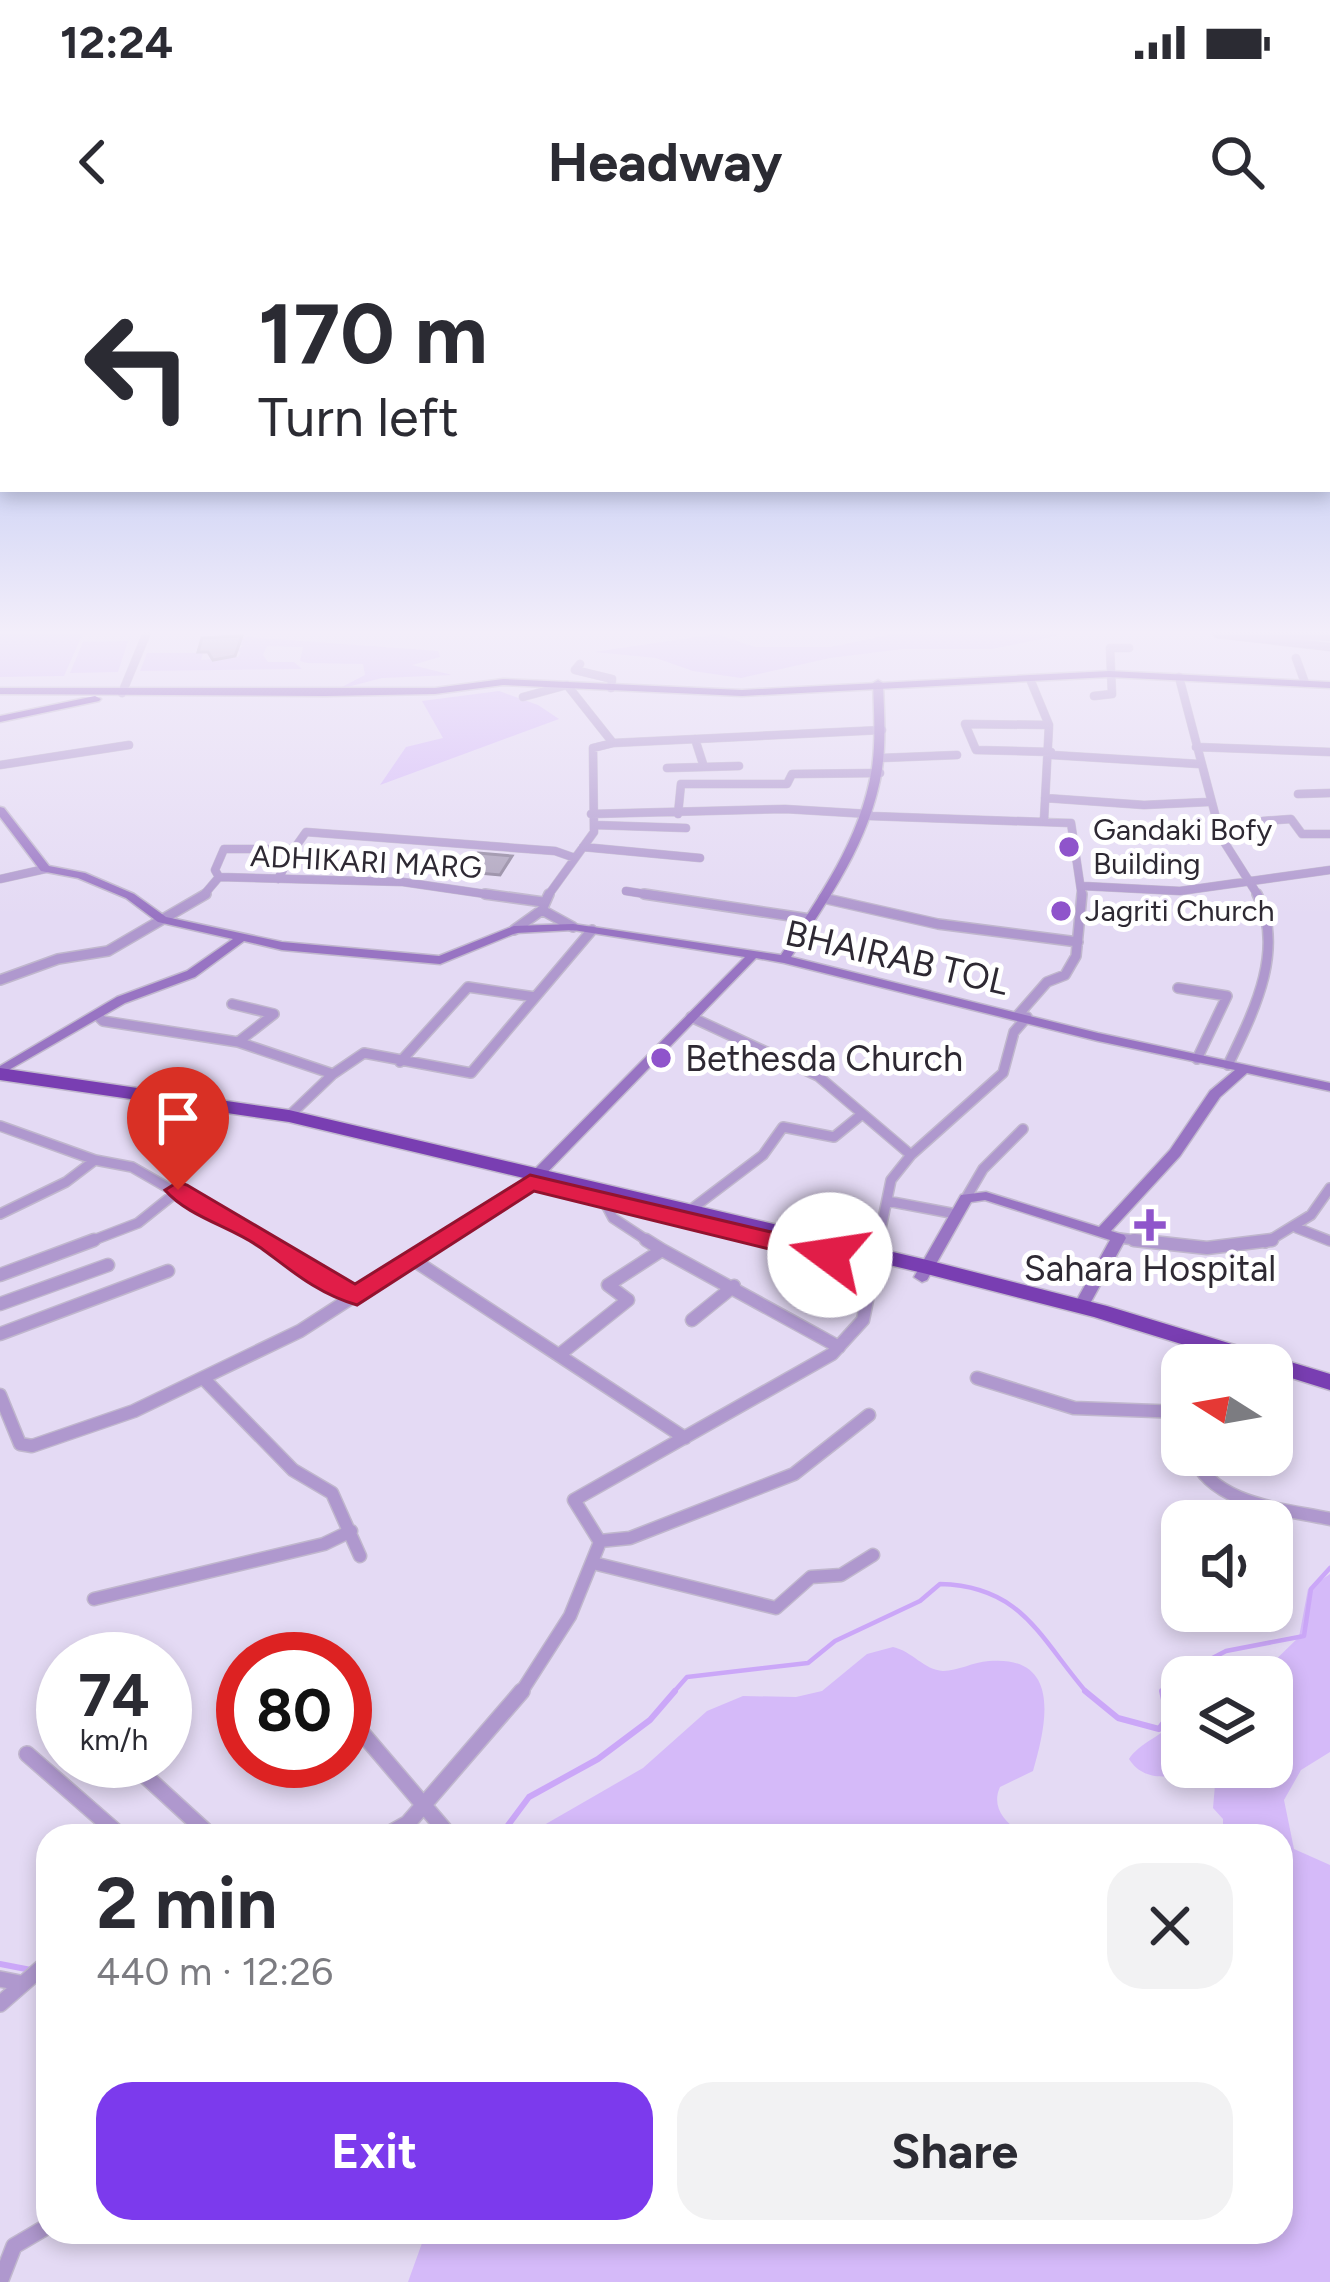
<!DOCTYPE html>
<meta charset="utf-8">
<style>
:root{--surface:#fff;--page:#f2f2f3;--text:#2b2b33;--muted:#7c7c81;--accent:#7c3aed}
body{margin:0;font-family:Figtree,sans-serif;background:var(--page);color:var(--text);height:100vh;display:flex;flex-direction:column;font-size:45px;white-space:nowrap}
*{box-sizing:border-box;margin:0}
p{font-size:39px;color:var(--muted)}
.icon{flex:none;width:66px;height:66px;fill:none;stroke:currentColor;stroke-width:2;stroke-linecap:round;stroke-linejoin:round}
.map{position:relative;flex:1;overflow:hidden}
.panel{position:absolute;left:36px;top:1584px;width:1257px;height:420px;display:flex;flex-direction:column;background:var(--surface);border-radius:36px;box-shadow:0 6px 18px #0003}
.panel>*{flex:none}
.top-card{position:absolute;left:0px;top:0px;width:1332px;height:252px;box-shadow:0 6px 18px #0003;background:#fff;color:var(--text);overflow:hidden}
.needle{width:78px;rotate:281deg}
.buttons{position:absolute;left:1161px;top:1104px;display:grid;gap:24px}
.buttons a{display:grid;place-items:center;width:132px;height:132px;border-radius:24px;background:var(--surface);box-shadow:0 6px 18px #0003;font-size:60px}
.speed{position:absolute;left:36px;top:1392px;display:flex;gap:24px;font-size:60px;font-weight:700;text-align:center}
.speed>*{display:grid;place-content:center;width:156px;height:156px;border-radius:50%;background:var(--surface);box-shadow:0 6px 18px #0003;line-height:1}
.speed small{font-size:30px;font-weight:400}
.speed .limit{border:18px solid #d22;background:#fff;color:#111}
.pin{position:absolute;display:grid;place-items:center;width:102px;height:102px;color:#fff;margin:-123px -51px;border-radius:50% 50% 50% 0;rotate:-45deg;box-shadow:0 0 12px #0007}
.pin .icon{rotate:45deg}
.me{position:absolute;width:132px;margin:-66px;rotate:284deg;stroke-linejoin:round;filter:drop-shadow(0 0 9px #0008)}
.turn{display:flex;align-items:center;gap:42px;height:252px;padding:0 60px;font-size:54px}
.turn .icon{width:156px;height:156px;stroke-width:2.5}
.turn b{display:block;font-size:84px;line-height:102px}
.round{display:grid;place-items:center;flex:none;width:126px;height:126px;border-radius:36px;background:var(--page)}
.headline{display:flex;align-items:center;justify-content:space-between;height:204px;padding:0 60px}
h1{font-size:72px;font-weight:700;line-height:90px}
.cta{display:flex;gap:24px;margin-top:auto;padding:24px 60px}
.cta a{flex:1;height:138px;border-radius:36px;background:var(--accent);color:#fff;font-size:48px;font-weight:700;line-height:138px;text-align:center}
.cta a+a{background:var(--page);color:var(--text)}
.status{display:flex;justify-content:space-between;align-items:center;height:84px;padding:0 60px;background:var(--surface);direction:ltr}
.status svg{height:33px;fill:currentColor}
header{display:flex;justify-content:space-between;align-items:center;height:156px;padding:0 60px;background:var(--surface);font-size:54px;font-weight:700}
.map>svg:first-child{display:block}
.green{fill:#d5baf9}
.lines{fill:none;stroke-linecap:round;stroke-linejoin:round}
.stream-far1{stroke:#cba7f8;stroke-width:4.5}
.stream{stroke:#cba7f8;stroke-width:6}
.building{fill:#aea4bd;stroke:#91879f;stroke-width:3}
.street-far3-casing{stroke:#c0b7cd;stroke-width:9}
.street-far2-casing{stroke:#c0b7cd;stroke-width:12}
.street-far1-casing{stroke:#c0b7cd;stroke-width:15}
.street-casing{stroke:#c0b7cd;stroke-width:18}
.secondary-casing{stroke:#c0b7cd;stroke-width:3}
.primary-casing{stroke:#c0b7cd;stroke-width:3}
.highway-casing{stroke:#c0b7cd;stroke-width:3}
.street-far3{stroke:#af98ce;stroke-width:8}
.street-far2{stroke:#af98ce;stroke-width:9}
.street-far1{stroke:#af98ce;stroke-width:12}
.street{stroke:#af98ce;stroke-width:15}
.secondary{fill:#9874c3;fill-rule:evenodd}
.primary{fill:#8758ba;fill-rule:evenodd}
.highway{fill:#793eb2;fill-rule:evenodd}
.route{fill:#e11d48;stroke:#92132f;stroke-width:3}
.poi-dot{fill:#8f54cb;stroke:#fff;stroke-width:4.5}
.labels{text-anchor:middle;stroke-width:10;stroke-linejoin:round;paint-order:stroke}
.far-poi-label{font-size:30px;fill:#2e2933;stroke:#fff;text-anchor:start}
.far-street-label{font-size:30px;fill:#2e2933;stroke:#fff}
.street-label{font-size:36px;fill:#2e2933;stroke:#fff}
.poi-label{font-size:36px;fill:#2e2933;stroke:#fff;text-anchor:start}
</style>
<div class="status"><b>12:24</b><svg viewBox="0 0 49 12"><path d="M0 12V9h3v3zM5 12V6h3v6zM10 12V3h3v9zM15 12V0h3v12zM26 1h20v11H26zM47 4h2v5h-2z"/></svg></div>
<header><svg class="icon" aria-label="back" viewBox="0 0 24 24"><path d="M15 5l-7 7 7 7"/></svg>Headway<svg class="icon" aria-label="search" viewBox="0 0 24 24"><circle cx="10" cy="10" r="6"/><path d="M15 15l6 6"/></svg></header>
<div class="map">
<svg width="1330" height="2042" viewBox="0 0 1330 2042">
<rect width="100%" height="100%" fill="#e4daf4"/>
<!-- green -->
<path class="green" d="M912 390H1056L1057 396 991 409H903L830 418 741 438 693 431 656 418 594 412 717 394 755 407H831Z
M0 393H83L64 436 0 437Z
M247 397 438 411 440 417 412 425 452 435 382 438 336 450 365 435 363 424 307 423 300 421 303 407 267 406 263 415 268 422H294L302 429 140 431 147 413H203L201 420 238 417 241 412 234 411 244 406 232 402Z
M128 401 118 432 70 433 83 402Z
M499 451 538 465 559 479 380 545 406 507 443 498 422 461Z
M1330 1334V1512L1301 1530 1284 1560 1294 1609 1330 1625V2042H408L426 1992H1281V1596H1223V1579L1213 1568 1215 1545 1205 1534C1177 1534 1146 1546 1129 1519 1138 1504 1166 1493 1182 1477V1527H1272V1437H1258L1299 1397 1308 1349Z
M893 1407C912 1411 924 1430 943 1431 958 1431 973 1422 989 1421 1063 1415 1046 1486 1033 1531L1000 1547C990 1569 1008 1585 1026 1596H525L643 1528 707 1471 743 1456 796 1457 822 1451 867 1414Z"/>
<g class="lines">
<!-- stream-far1 -->
<path class="stream-far1" d="M672 1454 687 1437 808 1423 835 1401 920 1361 940 1344C1023 1346 1040 1399 1088 1454
M1163 1454 1178 1436 1226 1411 1304 1396 1311 1349 1330 1328"/>
<!-- stream -->
<path class="stream" d="M1085 1451 1118 1478 1159 1489 1168 1477 1162 1451
M500 1596 529 1557 598 1519 650 1480 675 1451
M0 1724 31 1730
M39 1739 48 1754"/>
</g>
<!-- building -->
<path class="building" d="M242 396 235 416 213 420 208 412H198L202 398Z
M478 613 512 616 500 635 467 632Z"/>
<g class="lines">
<defs>
<path id="street-far3" d="M1225 390 1217 394 1330 407
M1234 390 1330 397
M1296 418 1305 443
M580 424 575 430 612 439 611 448
M1179 437 1221 597 1259 657
M1030 439 1049 485 1044 580
M122 453 148 390
M1094 456 1112 454 1110 408H1129
M523 457 567 445 613 503 593 508 594 592 547 657
M1049 485 965 484 976 510 1051 512
M613 503 882 490
M1196 507 1330 512
M1052 515 1199 524
M881 518 957 515
M0 525 129 505
M704 527 739 526
M667 528 704 527 695 499
M1298 554 1330 553
M1045 558 1144 565 1208 562
M591 574 785 569 869 574
M678 574 681 544H787L792 534 880 533
M870 576 1071 583 1082 657
M1263 581 1291 579 1302 594H1330
M594 585 686 588
M583 607 700 618
M0 639 45 629
M278 639 294 609
M1083 646 1180 651 1330 630
M626 651 664 657
M202 657 219 637
M506 657 403 642 219 637 215 630 224 609H294L306 592 555 611 575 618"/>
<path id="street-far2" d="M485 654 543 662
M549 654 542 670 573 687
M644 654 810 679
M823 658 938 684 1078 702
M514 690 542 670
M0 740 58 719 108 711 206 654
M1178 748 1227 756 1197 819
M232 764 274 774 238 802 333 834 289 876
M97 775 103 781 238 802
M1018 775 1047 742 1065 735 1076 716 1082 654
M691 777 818 836 911 915
M400 822 468 747 535 757
M1228 825C1253 773 1286 710 1257 654
M333 834 364 813 471 833 592 690
M0 886 95 920 132 927 264 1003
M966 958 983 929 1023 889
M604 961 613 978 651 1003
M887 961 956 974
M689 971 763 915 783 887 834 897 861 875
M0 974 66 942 95 920
M1297 988 1330 1001
M1119 998 1159 1003
M86 1003 138 983 178 951
M437 1003 529 943
M878 1003 891 940 911 915 1003 833 1014 792 1027 777
M1265 1003 1311 975 1330 948"/>
<path id="street-far1" d="M259 1000 357 1056
M1134 1000 1207 1008 1272 1000
M662 1010 839 1107
M412 1019 685 1198
M0 1035 94 1000
M0 1064 108 1025
M692 1080 734 1046
M0 1094 168 1031
M559 1115 628 1060 608 1045 662 1010 646 1000
M977 1138 1074 1168 1182 1172
M204 1139 293 1230 332 1253 360 1316
M1182 1149 1181 1122 1191 1110
M0 1155 20 1204 32 1206 134 1171 300 1091 441 1000
M1193 1215C1212 1265 1284 1269 1330 1279
M600 1301 630 1298 794 1234 869 1175
M593 1323 776 1368 811 1337 841 1335 873 1315
M94 1359 324 1304 351 1291
M520 1454 570 1376 600 1302 574 1260 832 1114 863 1080 879 1000"/>
<path id="street" d="M345 1473 450 1596
M27 1514 121 1596
M129 1521 211 1596
M385 1596 408 1583 522 1451
M0 1739 20 1743
M0 1764 48 1722
M0 2042 14 2006 48 1986"/>
<path id="secondary" d="M878 440 883 443C884 472 886 501 882 529 871 600 829 658 791 717L1098 793 1330 843V851L1247 833 1220 857 1180 916 1111 991 1124 995 1126 998 1086 1071H1076L1073 1067 1110 1000 985 960 971 962 927 1040 922 1042 914 1037 961 955 986 952 1099 987 1170 910 1210 851 1235 830 1098 801 784 723 756 718 534 946H524L522 943 524 940 745 717 573 690 516 693 440 724 282 710 244 701 195 737 125 763 0 835V826L117 757 187 731 233 699 158 682 126 658 78 638 41 631 0 577V567L4 568 49 626 85 633 134 654 166 677 282 702 439 716 514 686 573 684 781 715C819 657 861 599 872 528 876 500 874 471 873 443Z"/>
<path id="primary" d="M1109 431 1330 442V448L1109 437 742 456 503 445 435 454 325 456 0 454V448H435L503 439 742 450Z
M95 456 101 459 99 461 0 482V476Z"/>
<path id="highway" d="M0 828 289 870 927 1020 1107 1066 1330 1134V1150L1272 1132V1125H1249L1094 1077 927 1034 289 882 0 840Z"/>
</defs>
<!-- street-far3 casing -->
<use href="#street-far3" class="street-far3-casing"/>
<!-- street-far2 casing -->
<use href="#street-far2" class="street-far2-casing"/>
<!-- street-far1 casing -->
<use href="#street-far1" class="street-far1-casing"/>
<!-- street casing -->
<use href="#street" class="street-casing"/>
<!-- secondary casing -->
<use href="#secondary" class="secondary-casing"/>
<!-- primary casing -->
<use href="#primary" class="primary-casing"/>
<!-- highway casing -->
<use href="#highway" class="highway-casing"/>
<!-- street-far3 -->
<use href="#street-far3" class="street-far3"/>
<!-- street-far2 -->
<use href="#street-far2" class="street-far2"/>
<!-- street-far1 -->
<use href="#street-far1" class="street-far1"/>
<!-- street -->
<use href="#street" class="street"/>
<!-- secondary -->
<use href="#secondary" class="secondary"/>
<!-- primary -->
<use href="#primary" class="primary"/>
<!-- highway -->
<use href="#highway" class="highway"/>
</g>
<!-- sky -->
<linearGradient id="sky" x2="0" y2="1"><stop stop-color="#9cafee"/><stop offset="0.58" stop-color="#f3eefa"/><stop offset="1" stop-color="#f3eefa" stop-opacity="0"/></linearGradient>
<rect width="1330" height="676" fill="url(#sky)"/>
<!-- route -->
<path class="route" d="M530 935 830 1006 843 1015 830 1024 534 951 357 1065C318 1054 292 1031 261 1008 232 987 188 977 165 950L178 942 187 945 355 1044Z"/>
<!-- markers -->
<g class="poi-dot">
<circle cx="1069" cy="607" r="12"/>
<circle cx="1061" cy="671" r="12"/>
<circle cx="661" cy="818" r="12"/>
<path d="M1144 967h12v12h12v12h-12v12h-12v-12h-12v-12h12z"/>
</g>
<g class="labels">
<!-- far-poi labels -->
<g class="far-poi-label">
<text x="1093" y="600">Gandaki Bofy<tspan x="1093" dy="34">Building</tspan></text>
<text x="1085" y="681">Jagriti Church</text>
</g>
<!-- far-street labels -->
<g class="far-street-label">
<text transform="translate(366 622) rotate(3)" y="10">ADHIKARI MARG</text>
</g>
<!-- street labels -->
<g class="street-label">
<text transform="translate(897 717) rotate(13)" y="13">BHAIRAB TOL</text>
</g>
<!-- poi labels -->
<g class="poi-label">
<text x="685" y="831">Bethesda Church</text>
<text x="1150" y="1041" text-anchor="middle">Sahara Hospital</text>
</g>
</g>
</svg>
<div class="buttons">
<a><svg class="needle" viewBox="-14 -14 28 28"><path d="M0-13l5 13h-10z" fill="#e53935"/><path d="M0 13l5-13h-10z" fill="#7c7c81"/></svg></a>
<a><svg class="icon" aria-label="sound" viewBox="0 0 24 24"><path d="M4 9h4l5-4v14l-5-4H4zM17 9q2 3 0 6"/></svg></a>
<a><svg class="icon" aria-label="layers" viewBox="0 0 24 24"><path d="M12 4l9 5-9 5-9-5zM3 14l9 5 9-5"/></svg></a>
</div>
<div class="speed"><div>74<small>km/h</small></div><div class="limit">80</div></div>
<div class="pin" style="left:178px;top:950px;background:#d93025"><svg class="icon" aria-label="arrive" viewBox="0 0 24 24"><path d="M6 21V4h12l-3 4 3 4H6"/></svg></div>
<svg class="me" style="left:830px;top:1015px" viewBox="-20 -20 40 40"><circle r="19" fill="#fff"/><path d="M0-13L10 11 0 6-10 11z" fill="#e11d48"/></svg>
<div class="top-card">
<div class="turn"><svg class="icon" aria-label="left" viewBox="0 0 24 24"><path d="M17 20v-9H6M10 6l-5 5 5 5"/></svg><div><b>170 m</b>Turn left</div></div>
</div>
<section class="panel">
<div class="headline"><div><h1>2 min</h1><p>440 m · 12:26</p></div><a class="round"><svg class="icon" aria-label="close" viewBox="0 0 24 24"><path d="M6 6l12 12M18 6L6 18"/></svg></a></div>
<div class="cta"><a>Exit</a><a>Share</a></div>
</section>
</div>
